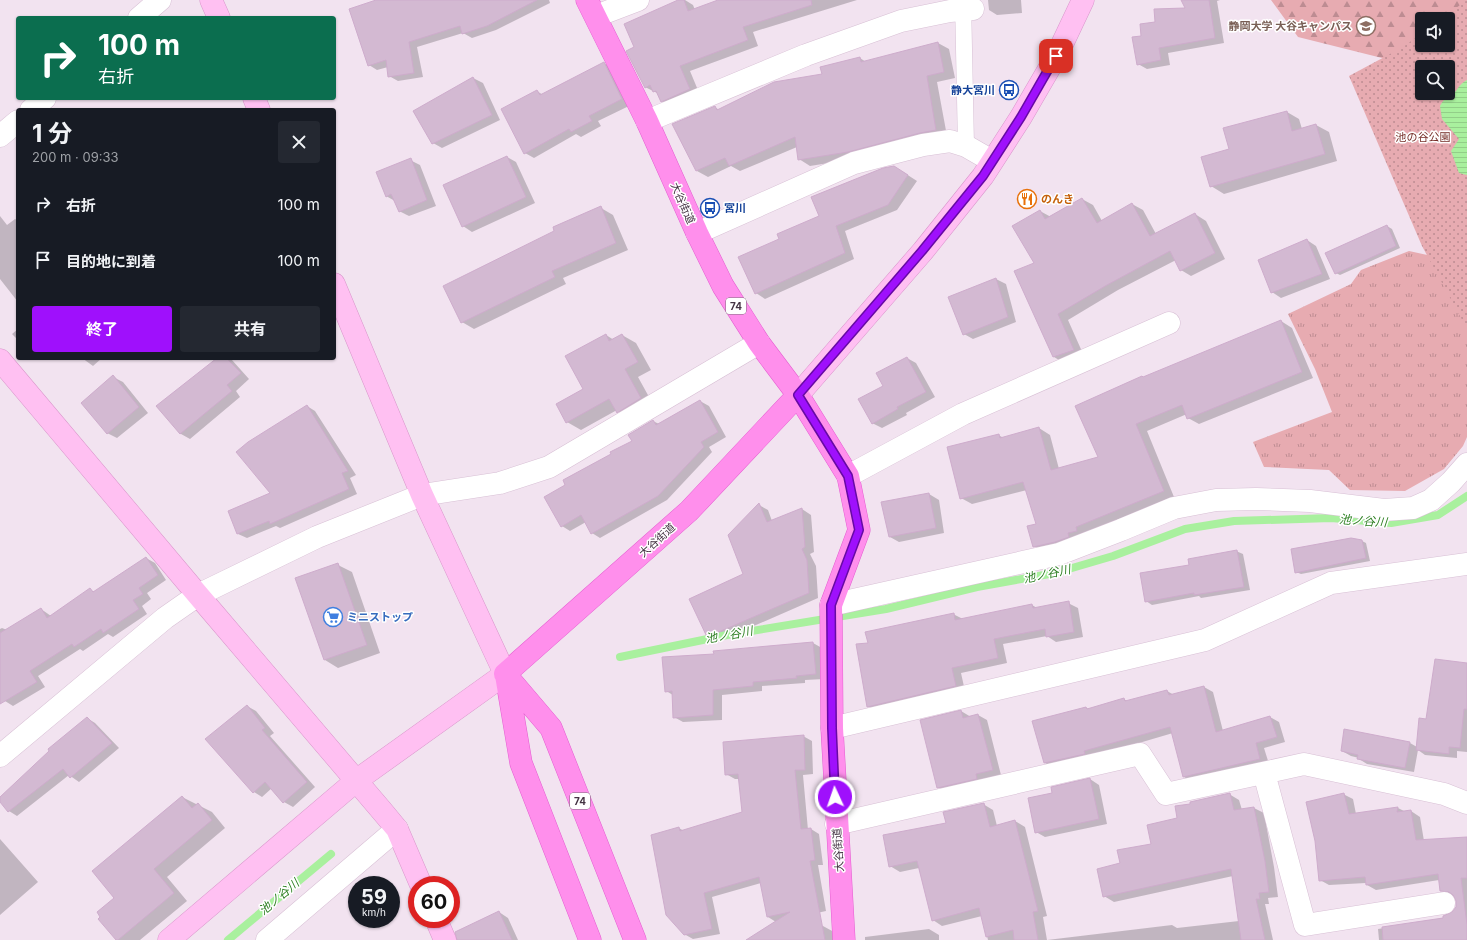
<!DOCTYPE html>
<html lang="ja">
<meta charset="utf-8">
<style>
:root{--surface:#171b24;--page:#242831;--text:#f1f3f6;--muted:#9ea1a6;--accent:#9f10fc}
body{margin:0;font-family:Inter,"Noto Sans JP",sans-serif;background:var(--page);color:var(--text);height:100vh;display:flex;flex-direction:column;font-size:15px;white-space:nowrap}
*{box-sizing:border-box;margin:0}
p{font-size:13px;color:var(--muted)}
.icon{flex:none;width:22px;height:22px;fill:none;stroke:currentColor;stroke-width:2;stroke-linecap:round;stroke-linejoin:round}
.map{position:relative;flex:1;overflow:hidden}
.sheet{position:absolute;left:16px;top:108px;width:320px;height:252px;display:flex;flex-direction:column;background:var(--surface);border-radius:4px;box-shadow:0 1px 3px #0004}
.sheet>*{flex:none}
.banner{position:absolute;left:16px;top:16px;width:320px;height:84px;border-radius:4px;box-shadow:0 1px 3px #0004;background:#0b6e4f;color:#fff;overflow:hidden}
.fabs{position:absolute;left:1415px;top:12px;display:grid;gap:8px}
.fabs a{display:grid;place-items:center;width:40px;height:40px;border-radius:4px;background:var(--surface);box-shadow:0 1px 3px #0004;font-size:20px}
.speed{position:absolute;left:348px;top:876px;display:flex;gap:8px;font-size:20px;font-weight:700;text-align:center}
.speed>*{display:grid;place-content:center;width:52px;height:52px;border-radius:50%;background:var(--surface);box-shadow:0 1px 3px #0004;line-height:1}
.speed small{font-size:10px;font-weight:400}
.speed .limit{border:6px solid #d22;background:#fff;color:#111}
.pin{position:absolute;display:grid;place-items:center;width:34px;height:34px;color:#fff;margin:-17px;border-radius:8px;box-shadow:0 2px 6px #0006}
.me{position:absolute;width:44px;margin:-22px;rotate:357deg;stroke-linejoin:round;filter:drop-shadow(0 0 3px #0008)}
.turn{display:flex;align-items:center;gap:14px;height:84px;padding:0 16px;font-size:18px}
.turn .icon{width:52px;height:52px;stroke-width:2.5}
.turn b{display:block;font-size:28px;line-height:34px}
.round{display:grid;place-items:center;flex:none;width:42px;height:42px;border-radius:4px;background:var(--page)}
.headline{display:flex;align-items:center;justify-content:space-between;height:68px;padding:0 16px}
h1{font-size:24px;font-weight:700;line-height:30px}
.button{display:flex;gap:8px;margin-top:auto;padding:8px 16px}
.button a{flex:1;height:46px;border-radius:4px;background:var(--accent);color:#fff;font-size:16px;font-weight:700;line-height:46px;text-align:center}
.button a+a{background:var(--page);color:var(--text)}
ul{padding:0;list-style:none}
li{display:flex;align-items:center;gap:12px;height:56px;padding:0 16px}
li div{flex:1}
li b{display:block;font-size:15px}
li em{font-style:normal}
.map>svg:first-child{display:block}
.grass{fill:url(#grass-tufts)}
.forest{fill:url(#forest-firs);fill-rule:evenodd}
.park{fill:url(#park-dots);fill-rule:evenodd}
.water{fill:url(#water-rules)}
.shadow{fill:#0003}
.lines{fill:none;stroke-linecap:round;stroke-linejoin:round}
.stream{stroke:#a9f09e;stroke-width:8}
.building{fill:#d3b9d2;stroke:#ceaccc}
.lane-casing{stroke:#d8c0d5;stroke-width:17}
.street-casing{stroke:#d8c0d5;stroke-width:23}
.secondary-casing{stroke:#d996cb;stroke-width:23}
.primary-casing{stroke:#e45fd0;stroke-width:23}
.lane{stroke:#fff;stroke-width:16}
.street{stroke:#fff;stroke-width:22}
.secondary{stroke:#ffc0f2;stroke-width:22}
.primary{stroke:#ff8fec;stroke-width:22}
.route-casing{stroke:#670aa4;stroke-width:10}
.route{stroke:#9f10fc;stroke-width:7}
.labels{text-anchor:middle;stroke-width:3;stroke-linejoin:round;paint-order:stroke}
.shield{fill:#fff;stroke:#7c707b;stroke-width:1}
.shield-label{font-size:10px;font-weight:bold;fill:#443343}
.education-label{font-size:11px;font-weight:bold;fill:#785e54;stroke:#fff;text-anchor:end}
.transit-label{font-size:11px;font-weight:bold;fill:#164399;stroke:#fff;text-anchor:end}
.park-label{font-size:11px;fill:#752d27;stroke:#fff}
.food-label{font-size:11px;font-weight:bold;fill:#c56008;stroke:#fff;text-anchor:start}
.street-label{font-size:11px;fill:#443343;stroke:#fff}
.shop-label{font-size:11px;font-weight:bold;fill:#366cbe;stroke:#fff;text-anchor:start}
.water-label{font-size:12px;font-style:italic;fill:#2f8024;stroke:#fff}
</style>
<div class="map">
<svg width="1467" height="940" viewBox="0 0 1467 940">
<defs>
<pattern id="grass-tufts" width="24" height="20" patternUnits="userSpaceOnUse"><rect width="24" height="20" fill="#e7abb1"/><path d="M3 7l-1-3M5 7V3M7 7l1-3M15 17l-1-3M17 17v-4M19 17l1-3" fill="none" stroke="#bd8c92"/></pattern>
<pattern id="forest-firs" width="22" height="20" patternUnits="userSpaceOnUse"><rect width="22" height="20" fill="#e7abb1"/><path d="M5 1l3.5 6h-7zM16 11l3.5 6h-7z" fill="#bd8c92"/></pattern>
<pattern id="park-dots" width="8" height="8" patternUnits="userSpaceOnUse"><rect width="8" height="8" fill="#e7abb1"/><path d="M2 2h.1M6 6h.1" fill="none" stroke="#bd8c92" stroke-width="1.8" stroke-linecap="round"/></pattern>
<pattern id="water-rules" width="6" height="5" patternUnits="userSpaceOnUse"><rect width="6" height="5" fill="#a9f09e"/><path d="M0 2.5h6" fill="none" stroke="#93ce89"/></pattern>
</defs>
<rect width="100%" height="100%" fill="#f2e3f0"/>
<!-- grass -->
<path class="grass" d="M1409 251 1441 258 1467 324V437L1463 446 1444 469 1405 491 1350 490 1329 470 1264 467 1253 442 1332 412 1315 369 1288 314 1351 284 1361 270Z"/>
<!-- forest -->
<path class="forest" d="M1271 0H1467L1448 67H1422V93L1437 101 1407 92 1398 62 1298 37ZM1422 19H1448V45H1422Z"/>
<!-- park -->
<path class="park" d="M1467 0V329L1422 246 1349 76 1403 47 1422 33V45H1448V19H1441ZM1422 67H1448V93H1422Z"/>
<!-- water -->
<path class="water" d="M1467 80V175L1459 173 1451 151 1459 139 1442 119 1440 106C1445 96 1449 99 1455 92 1459 87 1461 83 1467 80Z"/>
<!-- shadow -->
<path class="shadow" d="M379 0H549L550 3 496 30 472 38 463 33 417 47 423 77 398 81 389 76 388 67 377 70 369 65Z
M681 0H685L693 5 695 10 721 0H857L753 32 758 46 690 71 700 95 673 107 662 101 657 93 645 87 635 48Z
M988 0H1021L1022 13 997 15 989 10Z
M1182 0H1220L1217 1 1224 43 1168 53 1170 65 1147 69 1138 64 1142 36 1156 23 1186 9Z
M938 43 949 49 955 78 937 82 947 136 860 158 810 166 799 159 797 147 740 171 731 166 708 177 697 171 715 107 719 110 823 75 860 58 866 62Z
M604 63 613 69 631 105 598 121 601 126 581 137 576 134 534 158 525 153 537 91 543 95Z
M473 78 483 83 500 120 442 148 433 143 414 112Z
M1287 112 1299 119 1302 129 1316 125 1329 132 1337 161 1224 194 1211 186 1230 149Z
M507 157 516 162 535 203 472 232 463 226Z
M410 160 420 165 436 206 409 216 399 211 395 201 386 196Z
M903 172 917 181 897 210 845 231 854 259 765 299 756 293 780 240Z
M1082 199 1093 205 1102 221 1132 204 1143 210 1156 234 1195 214 1206 221 1225 259 1191 276 1181 270 1176 260 1118 290 1068 320 1084 356 1064 363 1054 357 1035 264 1040 211 1051 217Z
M601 208 613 215 628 250 563 278 566 284 474 329 462 322Z
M0 216 7 225 15 219 18 221V302L0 279Z
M1387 226 1392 229 1400 248 1340 275 1336 273Z
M1307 240 1316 246 1330 279 1281 298 1272 292Z
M996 279 1006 284 1016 322 973 339 964 334 950 298Z
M1281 321 1292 328 1313 378 1199 424 1188 418 1187 414 1147 431 1174 497 1045 553 1034 546 1037 524 1027 490 972 504 961 498 998 435 1004 438 1039 428 1050 435 1059 469 1099 458 1144 378Z
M18 329V340L12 334Z
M606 335 614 340 622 335 636 343 651 370 638 377 654 406 631 420 617 410 581 430 567 422 584 390Z
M82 358H102L93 366Z
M219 358H228L232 360 249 379 236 391 240 397 190 439 181 434 157 406Z
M907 358 916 363 935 397 906 413 907 415 882 428 872 423 884 387Z
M113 377 123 382 148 413 117 438 107 433Z
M700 401 709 406 726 437 709 447 712 452 667 500 600 538 592 533 586 522 570 531 562 526 653 421 659 424Z
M307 406 315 411 356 475 350 478 357 494 280 528 276 526 247 538 238 534 271 493Z
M929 494 939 500 944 533 899 542 890 537Z
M759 505 768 510 772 521 802 509 811 515 814 552 810 554 816 566 818 598 717 642 707 636 744 575Z
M1362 541 1366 543 1370 561 1301 574 1296 572Z
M1236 551 1243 554 1250 590 1201 598 1199 596 1152 605 1146 601 1190 566Z
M146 558 155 563 166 580 147 593 151 599 142 606 147 614 113 637 108 634 83 651 80 649 38 676 45 687 13 706 5 701 0 694V629L2 628 7 630 41 609 51 616 90 590 95 592Z
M338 565 352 572 380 653 338 668 325 660Z
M1068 603 1078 608 1083 637 1056 642 1047 636 1003 644 1007 663 961 673 965 691 878 712 868 706 869 643 953 614 963 619 1032 605 1037 608Z
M813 643 822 648 825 679 805 680V683L762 686V691L722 695V720L683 722 674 717 673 695 666 691 716 655 715 652Z
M1467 664V752L1457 751V758L1425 755 1418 750 1414 772 1367 764 1359 759V758L1351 756 1342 751 1410 743 1417 747 1427 720Z
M1204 687 1213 692 1223 731 1270 717 1279 722 1285 742 1264 748 1269 764 1193 782 1184 777 1173 733 1054 768 1045 763 1086 708 1089 709 1124 699 1128 702 1167 691 1174 695Z
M247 706 256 711 274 733 270 736 315 787 293 807 284 802 272 788 262 797 254 792Z
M961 711 971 717 978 715 987 720 1001 775 947 793 938 787Z
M87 718 95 723 119 748 79 782 69 775 17 816 9 811 0 800V798Z
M803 736 812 741 813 774 803 775 808 830 811 829 819 834 823 865H818L826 911 776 922 768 917 761 883 712 897 720 934 693 939 684 934 679 828 684 831 743 813 739 779H735L726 774Z
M1090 779 1099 785 1107 824 1045 837 1036 832 1053 793Z
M1229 794 1239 800 1242 810 1254 808 1264 813 1274 867 1278 897 1268 898 1269 904H1265L1273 940H1047L1172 925 1177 928 1239 921 1233 876 1114 902 1104 896 1121 864 1152 844 1192 805Z
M1343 794 1353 799 1356 814 1398 808 1406 812 1411 811 1420 817 1424 841 1467 838V940H1379L1378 929 1444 918 1453 913 1457 907V900L1455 896H1450L1441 890 1439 880 1376 890 1367 885 1366 883 1329 885 1320 880Z
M182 797 212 812 225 828 167 877 187 901 140 940H117Z
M983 804 993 810 997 826 1015 821 1025 827 1047 916 1043 917 1047 940H988L982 916 942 926 933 920 919 868 900 872 890 866 947 824Z
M0 839 38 882 0 915Z
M499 912 508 918 518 940H466Z
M823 926 834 932 835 940H781L811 928Z
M929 929 939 935V940H865V937Z"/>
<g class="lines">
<!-- stream -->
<path class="stream" d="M620 657 727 635 886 609 977 587 1055 573 1113 556 1185 529 1234 521 1331 518 1391 523 1438 515 1467 496
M228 940 331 854"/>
</g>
<!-- building -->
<path class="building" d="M376 0H537L487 26 462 34 460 26 409 42 414 73 388 77 386 60 368 66 349 9Z
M678 0H684L688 11 718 0H811L812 5 743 27 748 40 680 66 690 89 661 102 656 91 653 92 650 85 645 88 626 51 634 47 624 24Z
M1181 0H1209L1215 38 1159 48 1161 60 1137 65 1132 37 1141 36 1140 24 1155 22 1154 9 1185 8Z
M938 42 944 72 927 76 936 130 920 133 848 152 798 160 795 137 729 166 725 158 696 171 672 124 715 106 717 110 774 82 822 74 820 67 860 57 861 62Z
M604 62 622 99 589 116 592 121 571 132 569 129 524 154 501 109 537 90 540 95Z
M473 77 492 115 432 144 413 111Z
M1287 111 1292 131 1316 124 1325 154 1210 187 1201 157 1229 149 1223 128Z
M507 156 526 197 462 227 443 185Z
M411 158 427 200 399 212 391 194 386 197 376 172Z
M894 166 908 175 888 205 836 226 845 253 755 294 738 257 779 239 777 234 819 216 811 197 883 168Z
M1082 198 1097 223 1132 203 1150 236 1195 213 1215 253 1180 271 1170 251 1107 285 1058 314 1074 350 1053 357 1014 271 1034 263 1012 226 1040 210 1045 219Z
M601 206 616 243 552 271 555 277 461 323 443 286 554 231 553 227Z
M1387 225 1396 246 1335 274 1325 253Z
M1307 239 1322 274 1271 293 1258 260Z
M996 278 1008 317 963 335 948 297Z
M1281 320 1302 372 1187 419 1182 405 1136 424 1164 491 1076 527 1077 531 1068 533 1069 537 1055 542 1033 547 1027 526 1036 524 1023 482 960 499 947 447 999 434 1000 438 1039 427 1051 470 1098 457 1075 406 1142 376 1143 377Z
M606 334 609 341 622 334 638 362 625 369 641 398 617 413 609 399 566 423 556 404 583 389 565 356Z
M907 357 926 392 897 407 898 409 872 424 858 399 883 386 876 373Z
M217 358H226L241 373 227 385 232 391 180 434 156 406Z
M113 375 139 407 107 434 81 403Z
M700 400 718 432 701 442 704 447 658 496 591 534 581 515 561 527 544 497 565 485 563 480 611 454 610 452 632 441 628 435 653 420 656 425Z
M307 405 348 471 342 473 349 489 270 524 269 521 237 534 228 511 270 493 236 452 248 442Z
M929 493 936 528 889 537 881 502Z
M759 503 767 522 802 508 805 547 802 549 807 560 809 593 707 637 689 599 743 574 728 535Z
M1351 538 1362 540 1366 558 1295 573 1291 549Z
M1237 550 1244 587 1194 595V593L1145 602 1140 573 1189 565 1188 559Z
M146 557 158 575 139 588 143 594 133 600 139 609 103 633 101 629 74 647 72 644 30 671 37 682 0 704V633L41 608 47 618 90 588 93 592Z
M338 563 367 645 324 660 295 578Z
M1069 601 1074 632 1046 637 1045 629 994 639 998 658 952 668 956 686 867 707 856 644 868 643 865 632 954 613 955 620 1032 604 1033 608Z
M813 642 816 674 796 676 797 678 753 682V686L713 690V715L673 718 672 691 665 692 662 657 714 654 713 651Z
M1435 659 1467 663V709H1464L1460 748 1449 747V754L1416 750 1419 718 1426 719Z
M1204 686 1216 732 1270 716 1277 737 1256 743 1260 759 1183 777 1170 727 1084 751 1085 754 1044 763 1032 721 1086 707 1087 709 1124 698 1125 701 1167 690 1169 695Z
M247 705 265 728 262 730 307 782 283 803 265 782 253 793 205 739Z
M961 710 963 718 978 714 993 770 976 774 977 779 937 788 920 720Z
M87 717 112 743 70 778 63 769 8 812 0 802V797L49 751 48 749Z
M1344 729 1410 742 1405 768 1357 759 1358 755 1341 751Z
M804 735 805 770H795L801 829 811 828 815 860 810 861 825 940H746L790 912 767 917 759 877 704 893 712 929 684 935 666 915 651 835 679 827 680 831 742 812 738 774 725 775 723 742Z
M1090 778 1099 819 1035 833 1028 798 1052 793 1051 787Z
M1230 793 1234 810 1254 807 1265 861 1269 892 1259 893 1260 899H1256L1265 940H1241L1231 869 1103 897 1097 869 1120 863 1117 850 1151 844 1147 825 1177 818 1175 806 1190 804V802Z
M1344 793 1349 814 1398 807 1397 812 1411 810 1416 840 1467 837V878H1461L1467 924V940H1383L1382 927 1443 918V916L1452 912 1456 907V901L1453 895 1449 892 1440 891 1438 874 1366 885 1365 877 1319 881 1315 841 1306 802Z
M182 796 192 808 198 803 212 820 154 869 174 893 118 940H116L98 919 100 917 97 912 114 898 92 871Z
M984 803 990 827 1015 820 1038 911 1033 912 1038 940H1014L1013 930 986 937 979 908 932 921 917 861 889 867 883 835 946 823 943 812Z
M499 911 512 940H457L455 932Z"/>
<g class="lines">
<defs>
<path id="lane" d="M963 0 966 146"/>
<path id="street" d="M596 16 638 0
M139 18 160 0
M31 110 45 98
M647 121 806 55 901 21 950 11 973 9
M0 136 18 121
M697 233 854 163 923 145 950 141 966 146 992 161
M848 476 963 414 1169 323
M831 605 1059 554 1121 530 1174 508 1216 500 1256 499 1310 501 1384 510 1413 508 1431 500 1451 482 1467 464
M832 728 1205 640 1331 583 1467 564
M0 756 165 618 198 595 317 537 422 495 500 483 549 467 759 343
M1264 773 1305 925 1444 903
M836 824 1140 754 1166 794 1304 764 1444 794 1467 803
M267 940 397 829"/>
<path id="secondary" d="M211 0 219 18
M254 98 259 110
M0 360 198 595 382 811 397 829 421 885
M798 395 923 251 983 176 1021 117 1057 55 1083 0
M436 919 445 940
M169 940 357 780 505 674 422 495 334 284"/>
<path id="primary" d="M587 0 647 121 697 233 723 286 759 343 798 395 848 476 859 530 831 605 832 728 844 940
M505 674 689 511 798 395
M505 674 551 728 635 940
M506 675 521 763 590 940"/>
</defs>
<!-- lane casing -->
<use href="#lane" class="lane-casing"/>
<!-- street casing -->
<use href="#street" class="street-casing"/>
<!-- secondary casing -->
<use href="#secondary" class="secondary-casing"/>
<!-- primary casing -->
<use href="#primary" class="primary-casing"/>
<!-- lane -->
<use href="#lane" class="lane"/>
<!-- street -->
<use href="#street" class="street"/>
<!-- secondary -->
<use href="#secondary" class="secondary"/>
<!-- primary -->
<use href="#primary" class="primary"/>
</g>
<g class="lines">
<defs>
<path id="route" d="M835 797 832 728 831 605 859 530 848 476 798 395 922 251 983 176 1021 117 1056 56"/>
</defs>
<!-- route casing -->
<use href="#route" class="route-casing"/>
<!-- route -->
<use href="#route" class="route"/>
</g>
<!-- icons -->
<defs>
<symbol id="university-ring" viewBox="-11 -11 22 22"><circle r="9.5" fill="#fff" stroke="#8d6e63" stroke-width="1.5"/><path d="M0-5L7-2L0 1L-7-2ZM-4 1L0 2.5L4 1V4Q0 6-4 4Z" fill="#8d6e63"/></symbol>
<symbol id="bus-ring" viewBox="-11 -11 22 22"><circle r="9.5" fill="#fff" stroke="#1a4fb4" stroke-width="1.5"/><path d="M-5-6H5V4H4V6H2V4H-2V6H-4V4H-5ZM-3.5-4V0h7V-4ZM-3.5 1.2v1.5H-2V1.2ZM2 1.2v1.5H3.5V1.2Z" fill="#1a4fb4"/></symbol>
<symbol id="restaurant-ring" viewBox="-11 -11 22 22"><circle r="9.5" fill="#fff" stroke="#e8710a" stroke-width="1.5"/><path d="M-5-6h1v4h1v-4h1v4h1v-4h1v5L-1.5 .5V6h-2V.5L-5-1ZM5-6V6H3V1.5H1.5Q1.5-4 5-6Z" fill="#e8710a"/></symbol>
<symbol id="supermarket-ring" viewBox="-11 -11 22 22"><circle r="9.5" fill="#fff" stroke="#3f7fe0" stroke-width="1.5"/><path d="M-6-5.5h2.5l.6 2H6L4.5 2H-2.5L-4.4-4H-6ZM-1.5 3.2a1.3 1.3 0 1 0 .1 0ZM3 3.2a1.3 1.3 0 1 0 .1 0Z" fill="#3f7fe0"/></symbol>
</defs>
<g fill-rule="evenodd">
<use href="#university-ring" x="1355" y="15" width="22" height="22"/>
<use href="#bus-ring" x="998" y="79" width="22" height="22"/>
<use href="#restaurant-ring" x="1016" y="188" width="22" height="22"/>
<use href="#bus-ring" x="699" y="197" width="22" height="22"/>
<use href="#supermarket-ring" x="322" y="606" width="22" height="22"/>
</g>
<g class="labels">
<!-- shield labels -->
<g class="shield">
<rect x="726" y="298" width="20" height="16" rx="3"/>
<rect x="570" y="793" width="20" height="16" rx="3"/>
</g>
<g class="shield-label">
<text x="736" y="310">74</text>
<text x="580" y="805">74</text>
</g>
<!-- education labels -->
<g class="education-label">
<text x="1352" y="30">静岡大学 大谷キャンパス</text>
</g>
<!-- transit labels -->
<g class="transit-label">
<text x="995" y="94">静大宮川</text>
<text x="724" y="212" text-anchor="start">宮川</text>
</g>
<!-- park labels -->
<g class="park-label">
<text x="1423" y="141">池の谷公園</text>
</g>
<!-- food labels -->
<g class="food-label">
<text x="1041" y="203">のんき</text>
</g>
<!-- street labels -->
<g class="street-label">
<text transform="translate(683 203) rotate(66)" y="4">大谷街道</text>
<text transform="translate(657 540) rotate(-42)" y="4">大谷街道</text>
<text transform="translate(838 850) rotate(-94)" y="4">大谷街道</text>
</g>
<!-- shop labels -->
<g class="shop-label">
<text x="347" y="621">ミニストップ</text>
</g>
<!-- water labels -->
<g class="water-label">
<text transform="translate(1363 521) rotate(4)" y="4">池ノ谷川</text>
<text transform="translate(1047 574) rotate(-12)" y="4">池ノ谷川</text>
<text transform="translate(729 635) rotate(-10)" y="4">池ノ谷川</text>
<text transform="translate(279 897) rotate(-40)" y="4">池ノ谷川</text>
</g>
</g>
</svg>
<div class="fabs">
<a><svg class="icon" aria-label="sound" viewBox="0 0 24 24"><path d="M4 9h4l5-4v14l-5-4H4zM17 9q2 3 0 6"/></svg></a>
<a><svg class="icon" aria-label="search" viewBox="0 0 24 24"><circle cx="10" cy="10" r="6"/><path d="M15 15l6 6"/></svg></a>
</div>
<div class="speed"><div>59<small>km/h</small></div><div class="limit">60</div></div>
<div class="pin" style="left:1056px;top:56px;background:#d93025"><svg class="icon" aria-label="arrive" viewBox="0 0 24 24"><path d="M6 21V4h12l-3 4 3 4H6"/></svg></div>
<svg class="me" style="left:835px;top:797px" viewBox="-20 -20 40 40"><circle r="17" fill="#9f10fc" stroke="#fff" stroke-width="3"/><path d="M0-11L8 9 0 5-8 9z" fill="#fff"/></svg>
<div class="banner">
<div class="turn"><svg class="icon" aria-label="right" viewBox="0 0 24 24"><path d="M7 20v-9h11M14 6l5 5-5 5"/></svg><div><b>100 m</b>右折</div></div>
</div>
<section class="sheet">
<div class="headline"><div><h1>1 分</h1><p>200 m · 09:33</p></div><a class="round"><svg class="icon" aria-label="close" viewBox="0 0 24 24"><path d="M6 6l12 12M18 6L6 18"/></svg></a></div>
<ul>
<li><svg class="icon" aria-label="right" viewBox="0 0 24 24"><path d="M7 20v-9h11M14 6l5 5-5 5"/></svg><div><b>右折</b></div><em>100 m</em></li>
<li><svg class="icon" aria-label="arrive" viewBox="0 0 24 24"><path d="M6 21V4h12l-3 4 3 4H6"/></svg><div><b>目的地に到着</b></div><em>100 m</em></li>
</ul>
<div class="button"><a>終了</a><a>共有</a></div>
</section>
</div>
